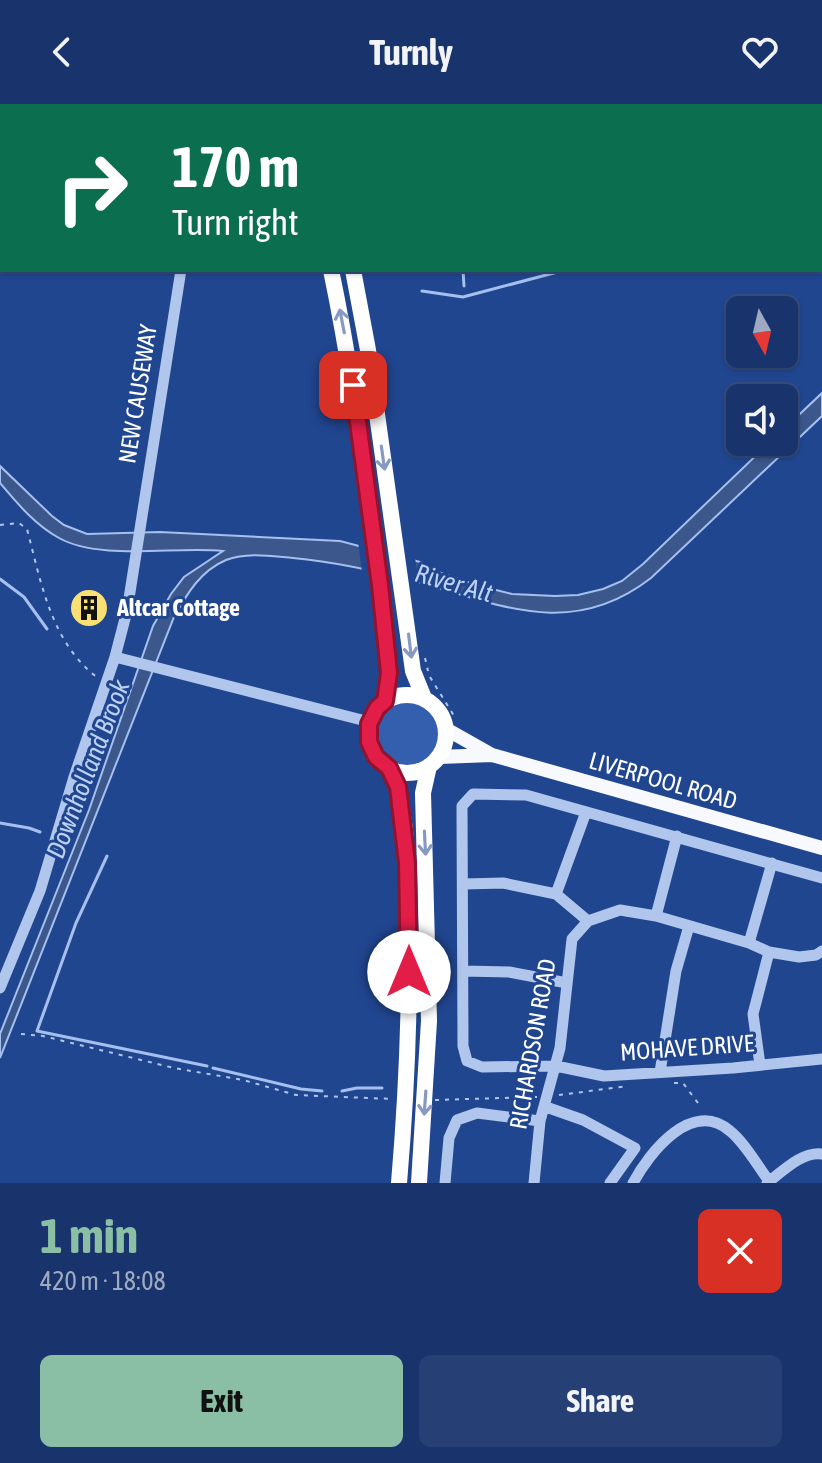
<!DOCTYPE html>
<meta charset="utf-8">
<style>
:root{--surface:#19346c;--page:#263f74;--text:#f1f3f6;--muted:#9faac2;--line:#374f7f;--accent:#8abfa5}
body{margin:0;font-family:"Asap Condensed",sans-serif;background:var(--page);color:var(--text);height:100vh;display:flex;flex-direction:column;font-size:30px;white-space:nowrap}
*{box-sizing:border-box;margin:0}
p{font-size:26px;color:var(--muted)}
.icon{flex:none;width:44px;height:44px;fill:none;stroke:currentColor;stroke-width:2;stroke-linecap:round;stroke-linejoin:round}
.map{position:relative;height:1079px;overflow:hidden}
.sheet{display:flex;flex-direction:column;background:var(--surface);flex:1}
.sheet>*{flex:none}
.top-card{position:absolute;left:0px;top:0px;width:822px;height:168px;box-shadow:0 2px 6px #0004,0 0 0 2px var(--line);background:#0b6e4f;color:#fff;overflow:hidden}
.needle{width:52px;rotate:172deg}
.tools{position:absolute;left:726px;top:192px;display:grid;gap:16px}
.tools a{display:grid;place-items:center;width:72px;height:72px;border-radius:12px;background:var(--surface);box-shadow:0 2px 6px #0004,0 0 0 2px var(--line);font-size:40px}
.pin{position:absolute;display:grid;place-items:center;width:68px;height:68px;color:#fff;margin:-34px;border-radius:16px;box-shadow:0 4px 12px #0006}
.me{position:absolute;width:88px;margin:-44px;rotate:0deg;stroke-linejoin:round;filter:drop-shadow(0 0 6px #0008)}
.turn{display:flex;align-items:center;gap:28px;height:168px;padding:0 40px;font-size:36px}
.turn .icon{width:104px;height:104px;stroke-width:2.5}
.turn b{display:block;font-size:56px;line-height:68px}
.round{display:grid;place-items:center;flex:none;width:84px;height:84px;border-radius:12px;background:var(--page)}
.head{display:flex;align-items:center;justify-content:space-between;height:136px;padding:0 40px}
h1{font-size:48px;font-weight:700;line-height:60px;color:var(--accent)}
.primary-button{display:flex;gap:16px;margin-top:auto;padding:16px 40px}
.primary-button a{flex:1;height:92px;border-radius:12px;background:var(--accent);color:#111;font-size:32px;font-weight:700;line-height:92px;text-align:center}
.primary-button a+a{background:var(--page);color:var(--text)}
header{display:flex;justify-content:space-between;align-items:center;height:104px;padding:0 40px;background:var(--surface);font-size:36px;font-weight:700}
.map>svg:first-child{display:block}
.green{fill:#345fae}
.water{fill:#3c578c;stroke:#a5c0ee;stroke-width:2}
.pier{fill:#214690}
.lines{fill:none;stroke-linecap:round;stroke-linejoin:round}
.stream{stroke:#a5c0ee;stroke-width:3}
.path{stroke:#b1c6ed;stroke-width:2;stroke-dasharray:4 6;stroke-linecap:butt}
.minor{stroke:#b1c6ed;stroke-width:11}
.major{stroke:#f7f9ff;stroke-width:14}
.highway{stroke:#fff;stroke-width:16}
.oneway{stroke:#8599c2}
.route-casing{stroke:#92132f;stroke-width:20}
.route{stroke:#e11d48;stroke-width:14}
.labels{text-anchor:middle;stroke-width:6;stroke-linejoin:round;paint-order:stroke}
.street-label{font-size:24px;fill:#fff;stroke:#214690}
.poi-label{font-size:24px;font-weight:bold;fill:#fff;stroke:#214690;text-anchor:start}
.water-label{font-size:26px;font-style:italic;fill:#bdd1f4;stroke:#214690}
</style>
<header><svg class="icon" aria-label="back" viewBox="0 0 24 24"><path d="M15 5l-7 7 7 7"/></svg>Turnly<svg class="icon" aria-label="heart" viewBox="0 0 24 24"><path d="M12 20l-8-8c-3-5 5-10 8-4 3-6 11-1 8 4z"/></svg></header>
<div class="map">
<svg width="822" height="1079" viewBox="0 0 822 1079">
<rect width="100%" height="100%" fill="#214690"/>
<!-- green -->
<path class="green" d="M376 630a32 32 0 1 1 64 0a32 32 0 1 1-64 0Z"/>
<!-- water -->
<path class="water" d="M822 289V312L651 474C575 533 507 504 425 480 381 468 338 458 293 454 270 452 248 448 226 456 200 467 187 490 174 513L0 954V930L89 706 153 522 171 490 184 473 223 447C176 442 100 457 59 434 35 421 17 399 0 379V362L52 412 64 421 87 430 160 428 340 437 420 458 435 467 476 481 512 490 555 492 578 491 603 485 622 477 643 460 770 338H784V325Z"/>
<!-- pier -->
<path class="pier" d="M358 437 415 453 419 483 362 468Z"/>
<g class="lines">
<!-- stream -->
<path class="stream" d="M746 0 747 2
M356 2V0
M451 2V0
M820 101 822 104
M380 166V167
M463 166 464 182
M422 187 463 193 565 166
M0 475 24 493 47 525
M0 719 29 724 40 728
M107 752 76 819 37 927 207 962
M213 964 301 985 322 987
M342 987 357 984H382"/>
<!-- path -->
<path class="path" d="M0 421 19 419 27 425C41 478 51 539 98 574
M425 554 428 567
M430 573 456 615
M21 930 43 932 174 964 243 976 296 991 393 995
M674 979H683L698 999
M559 991 628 982
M435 996 537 993"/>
<!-- minor -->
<path class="minor" d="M0 32 2 33
M115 553 362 616 369 620
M822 774 526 691 473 690 462 702 463 942 467 957 482 963 556 962 604 972 733 964 822 955
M464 780 503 779 556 790 586 708
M556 790 588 817
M656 812 677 732
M749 839 772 759
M463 867 509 868 567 879
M0 884 40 787 74 673 115 553 127 507 181 166
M760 961 753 910 769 848
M660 968 676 867 689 822
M546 1003 583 1016 635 1044 610 1079
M445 1079 449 1034 457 1016 477 1009 540 1017
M534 1079 540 1017 560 944 572 835 588 817 620 806 656 812 749 839 769 848 799 853 816 851 822 847
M633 1079C649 1049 692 994 730 1027 745 1039 757 1061 769 1077
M767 1079C782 1068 802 1047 822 1050"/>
<!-- major -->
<path class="major" d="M446 625 492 651 822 744
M439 653 492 651"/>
<!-- highway -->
<path class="highway" d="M287 0 288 2
M307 0V2
M331 166C349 252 361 339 373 427 380 482 393 542 385 597
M353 166 368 246 413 567 424 594
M368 630a39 39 0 1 1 78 0a39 39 0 1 1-78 0Z
M389 664C408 703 407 754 408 797 411 891 407 985 399 1079
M419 1079 429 917 423 689 429 662"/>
</g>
<!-- one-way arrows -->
<defs><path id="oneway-shaft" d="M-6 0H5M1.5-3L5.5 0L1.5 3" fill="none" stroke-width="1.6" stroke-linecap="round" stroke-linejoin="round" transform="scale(2)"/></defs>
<g class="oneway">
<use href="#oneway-shaft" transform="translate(342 217) rotate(-101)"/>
<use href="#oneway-shaft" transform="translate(383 354) rotate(82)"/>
<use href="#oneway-shaft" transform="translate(410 542) rotate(83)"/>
<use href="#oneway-shaft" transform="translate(425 739) rotate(87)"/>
<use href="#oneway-shaft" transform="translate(425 999) rotate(94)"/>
</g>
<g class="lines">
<defs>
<path id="route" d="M353 281 380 481 389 569 385 597 377 604 369 620V638L376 653 389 664 398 683 407 759 409 868"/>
</defs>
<!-- route casing -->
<use href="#route" class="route-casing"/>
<!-- route -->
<use href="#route" class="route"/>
</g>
<!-- icons -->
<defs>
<symbol id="building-disc" viewBox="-11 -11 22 22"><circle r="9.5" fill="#fae072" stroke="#214690"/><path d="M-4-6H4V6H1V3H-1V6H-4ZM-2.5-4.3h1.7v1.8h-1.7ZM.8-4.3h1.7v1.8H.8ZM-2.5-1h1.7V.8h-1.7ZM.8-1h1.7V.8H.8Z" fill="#111"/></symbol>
</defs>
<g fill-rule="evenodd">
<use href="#building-disc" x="67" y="482" width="44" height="44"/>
</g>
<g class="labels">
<!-- street labels -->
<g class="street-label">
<text transform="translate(138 290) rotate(-81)" y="8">NEW CAUSEWAY</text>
<text transform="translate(663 677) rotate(16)" y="8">LIVERPOOL ROAD</text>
<text transform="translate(533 940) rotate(-80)" y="8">RICHARDSON ROAD</text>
<text transform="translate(687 944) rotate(-4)" y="8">MOHAVE DRIVE</text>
</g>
<!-- poi labels -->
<g class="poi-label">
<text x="117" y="512">Altcar Cottage</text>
</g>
<!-- water labels -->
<g class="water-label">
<text transform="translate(454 479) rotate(16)" y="9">River Alt</text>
<text transform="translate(88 665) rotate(-69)" y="9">Downholland Brook</text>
</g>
</g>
</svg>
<div class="tools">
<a><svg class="needle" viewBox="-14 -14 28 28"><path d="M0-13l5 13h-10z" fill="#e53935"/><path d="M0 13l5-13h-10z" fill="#9faac2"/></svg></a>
<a><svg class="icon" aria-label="sound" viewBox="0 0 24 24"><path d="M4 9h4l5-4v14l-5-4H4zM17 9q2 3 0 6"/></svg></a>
</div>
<div class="pin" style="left:353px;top:281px;background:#d93025"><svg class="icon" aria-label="arrive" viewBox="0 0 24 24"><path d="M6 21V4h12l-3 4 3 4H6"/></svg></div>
<svg class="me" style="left:409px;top:868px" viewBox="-20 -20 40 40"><circle r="19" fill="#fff"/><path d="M0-13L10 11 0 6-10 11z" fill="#e11d48"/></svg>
<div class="top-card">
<div class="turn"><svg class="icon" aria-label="right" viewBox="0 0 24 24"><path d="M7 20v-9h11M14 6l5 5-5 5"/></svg><div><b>170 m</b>Turn right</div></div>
</div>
</div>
<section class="sheet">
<div class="head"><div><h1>1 min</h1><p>420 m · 18:08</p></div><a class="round" style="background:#d93025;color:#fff"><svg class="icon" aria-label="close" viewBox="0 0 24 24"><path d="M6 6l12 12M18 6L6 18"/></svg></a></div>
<div class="primary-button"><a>Exit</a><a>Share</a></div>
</section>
